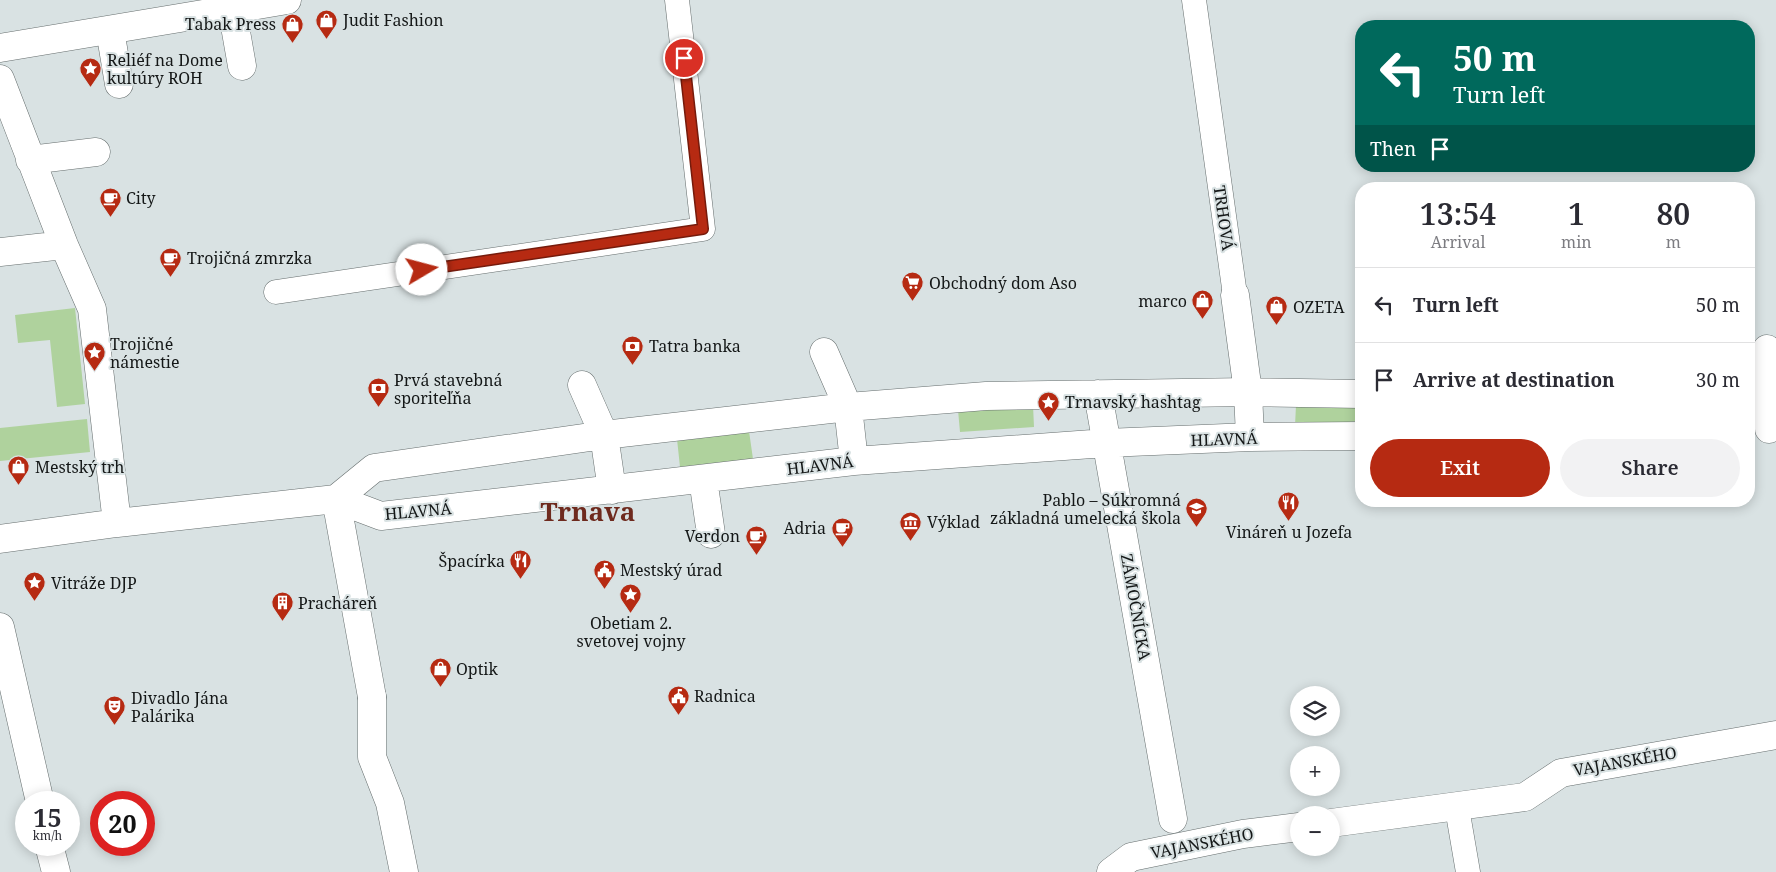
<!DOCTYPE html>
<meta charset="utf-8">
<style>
:root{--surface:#fff;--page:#f2f2f3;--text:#2b2b33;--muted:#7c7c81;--line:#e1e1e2;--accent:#b62a12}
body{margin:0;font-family:"Noto Serif",serif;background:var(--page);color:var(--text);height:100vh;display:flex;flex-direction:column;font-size:19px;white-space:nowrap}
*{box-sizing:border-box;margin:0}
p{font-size:16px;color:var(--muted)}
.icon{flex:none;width:28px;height:28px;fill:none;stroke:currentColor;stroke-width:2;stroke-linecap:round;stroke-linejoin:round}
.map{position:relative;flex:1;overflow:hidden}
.drawer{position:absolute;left:1355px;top:182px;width:400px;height:325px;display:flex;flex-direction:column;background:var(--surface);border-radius:20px;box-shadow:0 2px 12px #0003}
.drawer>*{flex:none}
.top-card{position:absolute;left:1355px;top:20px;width:400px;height:152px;border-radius:20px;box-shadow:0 2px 12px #0003;background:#00695c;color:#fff;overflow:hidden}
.fabs{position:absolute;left:1290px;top:686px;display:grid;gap:10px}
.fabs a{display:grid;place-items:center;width:50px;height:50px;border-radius:50%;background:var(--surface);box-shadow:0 2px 12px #0003;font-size:25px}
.speed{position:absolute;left:15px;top:791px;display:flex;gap:10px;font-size:25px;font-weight:700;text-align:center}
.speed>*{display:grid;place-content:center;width:65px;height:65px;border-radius:50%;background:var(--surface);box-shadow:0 2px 12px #0003;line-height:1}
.speed small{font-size:12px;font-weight:400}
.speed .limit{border:8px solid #d22;background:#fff;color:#111}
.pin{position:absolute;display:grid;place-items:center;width:42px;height:42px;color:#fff;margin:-21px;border:2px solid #fff;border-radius:50%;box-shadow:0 1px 5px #0007}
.me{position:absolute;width:55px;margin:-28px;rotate:82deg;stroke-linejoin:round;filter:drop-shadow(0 0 4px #0008)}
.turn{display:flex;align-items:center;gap:18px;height:105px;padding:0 15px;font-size:22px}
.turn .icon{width:65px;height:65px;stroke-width:2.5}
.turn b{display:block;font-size:35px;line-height:42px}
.then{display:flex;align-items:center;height:48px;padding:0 15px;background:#0003;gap:10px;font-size:19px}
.eta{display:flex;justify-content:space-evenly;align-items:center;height:85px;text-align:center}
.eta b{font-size:30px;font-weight:600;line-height:35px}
.action{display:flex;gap:10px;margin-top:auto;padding:10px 15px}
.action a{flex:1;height:58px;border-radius:30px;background:var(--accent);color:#fff;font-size:20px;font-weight:600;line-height:58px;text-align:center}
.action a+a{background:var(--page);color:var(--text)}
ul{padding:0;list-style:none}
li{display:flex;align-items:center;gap:15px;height:75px;padding:0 15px;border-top:1px solid var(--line)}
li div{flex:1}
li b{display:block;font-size:19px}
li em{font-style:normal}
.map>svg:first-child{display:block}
.green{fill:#afd29d}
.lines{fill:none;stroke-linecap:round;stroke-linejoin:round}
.service-casing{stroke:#666e6e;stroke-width:25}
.pedestrian-casing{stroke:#666e6e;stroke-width:29}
.minor-casing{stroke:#666e6e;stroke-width:29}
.service{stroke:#fff;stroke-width:24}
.pedestrian{stroke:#fff;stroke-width:28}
.minor{stroke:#fff;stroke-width:28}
.route-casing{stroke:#761b0c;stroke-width:12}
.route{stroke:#b62a12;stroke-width:9}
.labels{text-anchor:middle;stroke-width:4;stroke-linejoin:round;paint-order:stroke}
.poi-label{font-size:16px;fill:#141717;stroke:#d9e2e3;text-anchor:start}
.street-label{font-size:16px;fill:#141717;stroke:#d9e2e3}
.town-label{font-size:26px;font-weight:bold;fill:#6e2a1e;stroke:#d9e2e3}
</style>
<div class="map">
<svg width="1776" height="872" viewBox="0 0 1776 872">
<rect width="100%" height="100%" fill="#d9e2e3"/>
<!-- green -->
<path class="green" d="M75 308 85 404 57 407 50 340 18 343 15 315Z
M1033 405 1034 427 960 432 958 410Z
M1296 405 1361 406V421L1295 426Z
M87 419 90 452 0 461V428Z
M749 431 753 459 680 467 677 439Z"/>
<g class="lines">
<defs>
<path id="service" d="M1194 0 1235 295
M276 292 703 229 677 0
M1457 808 1468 872"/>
<path id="pedestrian" d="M232 9 242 66
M110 30 119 84
M0 48 287 0
M0 79 64 245 92 309 117 523
M30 160 96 152
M0 252 64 245
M1235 295 1248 392 1250 437
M1767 349 1769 429
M824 352 848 407 854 461
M582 385 604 435 612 490
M1098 394 1173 819
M703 479 711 534
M336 499 374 468 604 435 848 407 986 396 1248 392 1361 394
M336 499 372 697
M0 539 117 523 336 499 381 516 854 461 1106 443 1250 437 1361 436
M0 627 40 802
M49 845 56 872"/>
<path id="minor" d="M372 697V757L390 803 404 872
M1331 823 1525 797 1561 773 1776 735
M1111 872 1131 857 1243 834 1299 827"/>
</defs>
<!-- service casing -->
<use href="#service" class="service-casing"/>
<!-- pedestrian casing -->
<use href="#pedestrian" class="pedestrian-casing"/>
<!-- minor casing -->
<use href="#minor" class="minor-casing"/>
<!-- service -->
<use href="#service" class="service"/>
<!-- pedestrian -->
<use href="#pedestrian" class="pedestrian"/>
<!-- minor -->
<use href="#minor" class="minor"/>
</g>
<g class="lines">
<defs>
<path id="route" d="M422 270 703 229 684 58"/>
</defs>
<!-- route casing -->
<use href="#route" class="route-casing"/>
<!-- route -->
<use href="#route" class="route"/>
</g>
<!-- icons -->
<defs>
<symbol id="shop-pin" viewBox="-11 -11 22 30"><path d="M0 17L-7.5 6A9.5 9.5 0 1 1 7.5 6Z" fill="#b62a12" stroke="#d9e2e3"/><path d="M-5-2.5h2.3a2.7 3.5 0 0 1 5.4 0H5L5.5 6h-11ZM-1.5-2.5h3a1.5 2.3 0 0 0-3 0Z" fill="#fff"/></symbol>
<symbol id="sight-pin" viewBox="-11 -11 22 30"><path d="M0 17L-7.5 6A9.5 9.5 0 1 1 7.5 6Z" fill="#b62a12" stroke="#d9e2e3"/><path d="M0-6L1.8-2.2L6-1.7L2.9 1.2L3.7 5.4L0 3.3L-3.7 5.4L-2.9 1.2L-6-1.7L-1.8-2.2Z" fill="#fff"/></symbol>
<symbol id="cafe-pin" viewBox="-11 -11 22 30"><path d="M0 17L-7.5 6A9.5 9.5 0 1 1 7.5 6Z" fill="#b62a12" stroke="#d9e2e3"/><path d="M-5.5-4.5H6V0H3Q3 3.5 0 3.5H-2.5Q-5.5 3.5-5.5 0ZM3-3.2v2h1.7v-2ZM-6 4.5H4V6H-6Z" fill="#fff"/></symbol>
<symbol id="supermarket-pin" viewBox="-11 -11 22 30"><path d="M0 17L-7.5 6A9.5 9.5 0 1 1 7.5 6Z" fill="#b62a12" stroke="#d9e2e3"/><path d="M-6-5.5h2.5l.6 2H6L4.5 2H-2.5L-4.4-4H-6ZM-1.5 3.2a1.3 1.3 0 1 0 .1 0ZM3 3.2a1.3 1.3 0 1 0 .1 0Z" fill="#fff"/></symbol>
<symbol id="bank-pin" viewBox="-11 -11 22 30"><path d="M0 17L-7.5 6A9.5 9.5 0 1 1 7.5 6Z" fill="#b62a12" stroke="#d9e2e3"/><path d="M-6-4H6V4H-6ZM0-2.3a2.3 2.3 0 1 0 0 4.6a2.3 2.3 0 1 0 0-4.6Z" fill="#fff"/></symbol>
<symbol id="restaurant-pin" viewBox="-11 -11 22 30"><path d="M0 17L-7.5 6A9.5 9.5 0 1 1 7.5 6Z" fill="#b62a12" stroke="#d9e2e3"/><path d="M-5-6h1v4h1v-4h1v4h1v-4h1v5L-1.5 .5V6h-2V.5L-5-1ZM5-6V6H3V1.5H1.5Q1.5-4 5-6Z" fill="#fff"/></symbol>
<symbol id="school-pin" viewBox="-11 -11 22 30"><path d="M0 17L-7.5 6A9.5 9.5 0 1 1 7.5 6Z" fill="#b62a12" stroke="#d9e2e3"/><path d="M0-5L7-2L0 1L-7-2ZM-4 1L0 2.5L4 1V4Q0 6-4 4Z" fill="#fff"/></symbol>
<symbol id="museum-pin" viewBox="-11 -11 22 30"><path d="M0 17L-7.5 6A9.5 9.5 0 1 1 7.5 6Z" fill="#b62a12" stroke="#d9e2e3"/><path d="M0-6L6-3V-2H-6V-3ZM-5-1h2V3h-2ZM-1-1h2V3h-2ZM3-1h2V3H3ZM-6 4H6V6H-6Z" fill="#fff"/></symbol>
<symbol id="civic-pin" viewBox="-11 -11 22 30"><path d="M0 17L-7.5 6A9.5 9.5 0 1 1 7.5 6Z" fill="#b62a12" stroke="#d9e2e3"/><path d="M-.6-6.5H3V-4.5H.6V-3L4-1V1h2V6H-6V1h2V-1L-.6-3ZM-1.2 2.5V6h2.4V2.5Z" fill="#fff"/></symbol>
<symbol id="building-pin" viewBox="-11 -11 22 30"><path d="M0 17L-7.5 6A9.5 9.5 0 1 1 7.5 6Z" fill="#b62a12" stroke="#d9e2e3"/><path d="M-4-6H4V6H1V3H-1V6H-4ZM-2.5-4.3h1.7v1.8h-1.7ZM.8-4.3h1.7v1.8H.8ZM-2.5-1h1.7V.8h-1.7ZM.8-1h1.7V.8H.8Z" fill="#fff"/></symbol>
<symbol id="theatre-pin" viewBox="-11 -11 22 30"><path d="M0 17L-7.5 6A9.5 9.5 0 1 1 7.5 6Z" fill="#b62a12" stroke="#d9e2e3"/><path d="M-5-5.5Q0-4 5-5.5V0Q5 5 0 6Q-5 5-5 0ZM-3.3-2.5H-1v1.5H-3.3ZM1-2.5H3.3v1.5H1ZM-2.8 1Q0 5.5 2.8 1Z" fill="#fff"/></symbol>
</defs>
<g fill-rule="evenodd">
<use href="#shop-pin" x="314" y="8" width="25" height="34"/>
<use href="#shop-pin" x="280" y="12" width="25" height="34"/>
<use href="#sight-pin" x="78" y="56" width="25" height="34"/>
<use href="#cafe-pin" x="98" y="186" width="25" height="34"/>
<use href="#cafe-pin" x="158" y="246" width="25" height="34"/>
<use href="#supermarket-pin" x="900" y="270" width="25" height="34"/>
<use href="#shop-pin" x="1190" y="288" width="25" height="34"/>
<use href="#shop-pin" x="1264" y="294" width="25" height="34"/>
<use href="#bank-pin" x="620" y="334" width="25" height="34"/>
<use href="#sight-pin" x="82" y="340" width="25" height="34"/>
<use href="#bank-pin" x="366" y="376" width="25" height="34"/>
<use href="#sight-pin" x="1036" y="390" width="25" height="34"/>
<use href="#shop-pin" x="6" y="454" width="25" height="34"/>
<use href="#restaurant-pin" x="1276" y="490" width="25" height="34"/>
<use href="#school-pin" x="1184" y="496" width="25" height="34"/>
<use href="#museum-pin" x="898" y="510" width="25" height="34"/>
<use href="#cafe-pin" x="830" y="516" width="25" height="34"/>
<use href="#cafe-pin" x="744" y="524" width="25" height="34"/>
<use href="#restaurant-pin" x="508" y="548" width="25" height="34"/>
<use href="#civic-pin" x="592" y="558" width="25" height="34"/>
<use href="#sight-pin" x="22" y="570" width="25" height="34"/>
<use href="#sight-pin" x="618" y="582" width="25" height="34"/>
<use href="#building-pin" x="270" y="590" width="25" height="34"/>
<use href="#shop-pin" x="428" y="656" width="25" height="34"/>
<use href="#civic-pin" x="666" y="684" width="25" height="34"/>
<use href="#theatre-pin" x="102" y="694" width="25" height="34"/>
</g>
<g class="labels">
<!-- poi labels -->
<g class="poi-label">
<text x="343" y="26">Judit Fashion</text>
<text x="276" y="30" text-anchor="end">Tabak Press</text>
<text x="107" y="66">Reliéf na Dome<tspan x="107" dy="18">kultúry ROH</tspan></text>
<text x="126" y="204">City</text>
<text x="187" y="264">Trojičná zmrzka</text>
<text x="929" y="289">Obchodný dom Aso</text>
<text x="1187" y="307" text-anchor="end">marco</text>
<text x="1293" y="313">OZETA</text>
<text x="110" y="350">Trojičné<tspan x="110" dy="18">námestie</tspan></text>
<text x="649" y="352">Tatra banka</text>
<text x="394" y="386">Prvá stavebná<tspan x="394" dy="18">sporiteľňa</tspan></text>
<text x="1065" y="408">Trnavský hashtag</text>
<text x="35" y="473">Mestský trh</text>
<text x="1181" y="506" text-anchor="end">Pablo – Súkromná<tspan x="1181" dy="18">základná umelecká škola</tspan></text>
<text x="927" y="528">Výklad</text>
<text x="826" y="534" text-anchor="end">Adria</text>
<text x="1289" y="538" text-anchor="middle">Vináreň u Jozefa</text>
<text x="740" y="542" text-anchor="end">Verdon</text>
<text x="505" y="567" text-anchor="end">Špacírka</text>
<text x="620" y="576">Mestský úrad</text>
<text x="51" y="589">Vitráže DJP</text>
<text x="298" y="609">Pracháreň</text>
<text x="631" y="629" text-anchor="middle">Obetiam 2.<tspan x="631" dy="18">svetovej vojny</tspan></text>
<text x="456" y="675">Optik</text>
<text x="694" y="702">Radnica</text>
<text x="131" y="704">Divadlo Jána<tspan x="131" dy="18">Palárika</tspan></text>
</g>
<!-- street labels -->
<g class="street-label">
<text transform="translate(1224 218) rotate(82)" y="6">TRHOVÁ</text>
<text transform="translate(1224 439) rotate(-2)" y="6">HLAVNÁ</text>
<text transform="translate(820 465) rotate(-7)" y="6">HLAVNÁ</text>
<text transform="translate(418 511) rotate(-5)" y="6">HLAVNÁ</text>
<text transform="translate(1136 607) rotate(80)" y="6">ZÁMOČNÍCKA</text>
<text transform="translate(1625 761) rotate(-10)" y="6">VAJANSKÉHO</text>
<text transform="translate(1202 843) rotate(-11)" y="6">VAJANSKÉHO</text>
</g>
<!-- town labels -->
<g class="town-label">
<text x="588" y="521">Trnava</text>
</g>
</g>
</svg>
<div class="fabs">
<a><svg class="icon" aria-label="layers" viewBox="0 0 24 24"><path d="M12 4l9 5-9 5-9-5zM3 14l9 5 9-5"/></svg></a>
<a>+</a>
<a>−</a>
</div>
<div class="speed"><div>15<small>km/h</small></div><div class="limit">20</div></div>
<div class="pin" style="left:684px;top:58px;background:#d93025"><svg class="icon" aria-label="arrive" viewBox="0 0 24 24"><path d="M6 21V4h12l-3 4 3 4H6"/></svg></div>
<svg class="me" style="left:422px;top:270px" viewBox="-20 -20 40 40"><circle r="19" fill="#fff"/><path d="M0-13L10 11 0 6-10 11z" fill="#b62a12"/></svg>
<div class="top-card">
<div class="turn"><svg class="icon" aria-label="left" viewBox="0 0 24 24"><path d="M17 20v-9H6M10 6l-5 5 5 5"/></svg><div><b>50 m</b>Turn left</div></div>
<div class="then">Then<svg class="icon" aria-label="arrive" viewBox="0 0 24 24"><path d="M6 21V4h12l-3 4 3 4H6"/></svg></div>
</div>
<section class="drawer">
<div class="eta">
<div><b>13:54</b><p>Arrival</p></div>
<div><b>1</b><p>min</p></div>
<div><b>80</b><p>m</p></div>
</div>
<ul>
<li><svg class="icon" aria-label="left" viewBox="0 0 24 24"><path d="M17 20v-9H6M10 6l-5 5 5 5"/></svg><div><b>Turn left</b></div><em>50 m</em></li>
<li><svg class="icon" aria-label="arrive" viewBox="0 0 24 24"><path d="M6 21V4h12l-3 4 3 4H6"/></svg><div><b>Arrive at destination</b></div><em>30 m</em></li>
</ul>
<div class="action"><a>Exit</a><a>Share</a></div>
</section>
</div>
